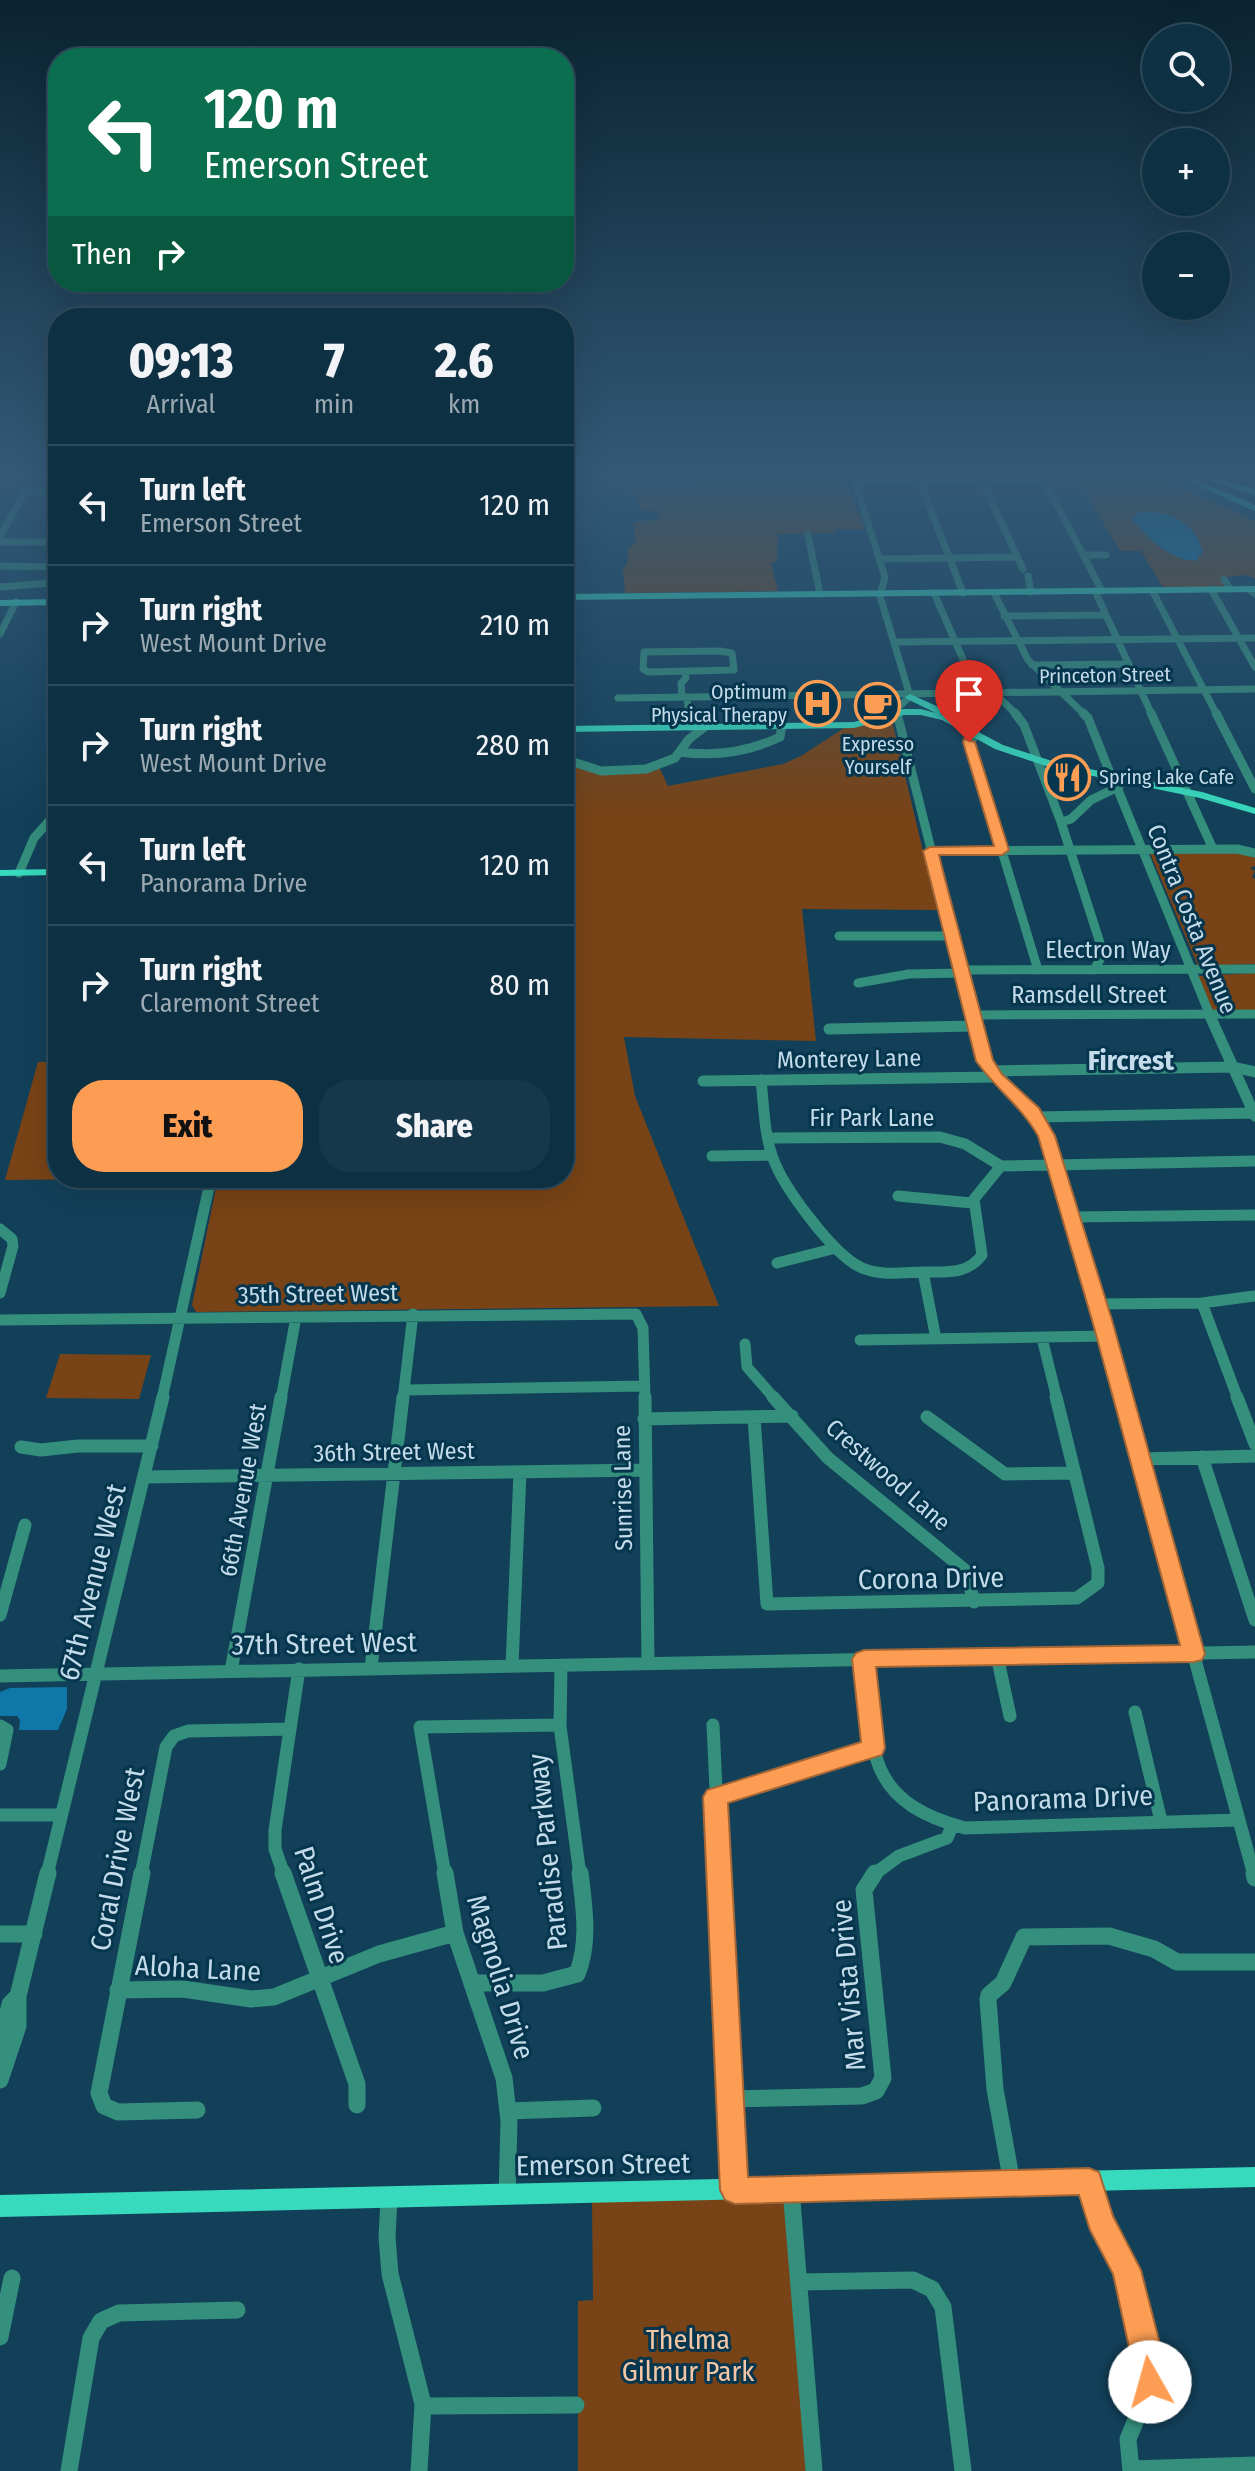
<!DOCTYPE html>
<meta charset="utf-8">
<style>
:root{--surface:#0e3043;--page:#17384a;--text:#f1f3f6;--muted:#9ba9b2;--line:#2e4b5c;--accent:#fc9d53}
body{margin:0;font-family:"Fira Sans Condensed",sans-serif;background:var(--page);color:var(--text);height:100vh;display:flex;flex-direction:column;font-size:30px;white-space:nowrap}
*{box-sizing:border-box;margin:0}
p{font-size:26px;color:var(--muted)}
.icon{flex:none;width:44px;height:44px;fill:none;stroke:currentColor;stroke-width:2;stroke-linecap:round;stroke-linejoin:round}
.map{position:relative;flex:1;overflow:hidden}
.panel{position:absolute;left:48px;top:308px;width:526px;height:880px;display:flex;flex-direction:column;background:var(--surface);border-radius:32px;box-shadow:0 8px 32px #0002,0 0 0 2px var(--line)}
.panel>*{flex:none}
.guide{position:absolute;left:48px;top:48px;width:526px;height:244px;border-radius:32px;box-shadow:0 8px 32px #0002,0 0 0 2px var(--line);background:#0b6e4f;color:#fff;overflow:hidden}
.buttons{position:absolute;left:1142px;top:24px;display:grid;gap:16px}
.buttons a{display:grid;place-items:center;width:88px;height:88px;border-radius:50%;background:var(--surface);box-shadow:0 8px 32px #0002,0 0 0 2px var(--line);font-size:40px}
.pin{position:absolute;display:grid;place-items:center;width:68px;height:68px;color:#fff;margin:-82px -34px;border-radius:50% 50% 50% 0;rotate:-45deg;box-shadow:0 0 8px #0007}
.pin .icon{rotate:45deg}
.me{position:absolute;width:88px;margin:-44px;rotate:353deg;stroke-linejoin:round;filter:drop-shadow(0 0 6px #0008)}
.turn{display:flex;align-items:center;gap:28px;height:168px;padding:0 24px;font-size:36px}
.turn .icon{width:104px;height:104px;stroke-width:2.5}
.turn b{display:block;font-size:56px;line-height:68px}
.then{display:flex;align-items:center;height:76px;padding:0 24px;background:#0003;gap:16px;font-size:30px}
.eta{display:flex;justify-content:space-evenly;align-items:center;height:136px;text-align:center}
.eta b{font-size:48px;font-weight:800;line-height:56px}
.action{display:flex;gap:16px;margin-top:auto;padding:16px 24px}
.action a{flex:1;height:92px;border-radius:32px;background:var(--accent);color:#111;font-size:32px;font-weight:800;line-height:92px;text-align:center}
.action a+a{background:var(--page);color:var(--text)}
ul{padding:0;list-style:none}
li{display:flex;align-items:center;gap:24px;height:120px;padding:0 24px;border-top:2px solid var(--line)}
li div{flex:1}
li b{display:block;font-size:30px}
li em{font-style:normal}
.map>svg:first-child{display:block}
.green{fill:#784316}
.water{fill:#0f78a8}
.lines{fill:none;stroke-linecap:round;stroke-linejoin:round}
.minor-far4{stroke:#348f7c;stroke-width:7}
.minor-far3{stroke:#348f7c;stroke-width:9}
.minor-far2{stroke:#348f7c;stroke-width:11}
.minor-far1{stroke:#348f7c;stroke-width:13}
.minor{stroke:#348f7c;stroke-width:17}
.major{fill:#37dabc;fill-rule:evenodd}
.highway{fill:#15f9d5;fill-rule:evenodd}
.route{fill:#fc9d53;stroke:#a46636;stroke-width:2}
.labels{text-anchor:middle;stroke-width:6;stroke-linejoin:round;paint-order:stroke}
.far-street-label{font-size:20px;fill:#c4dbea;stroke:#05364e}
.far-poi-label{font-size:20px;fill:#c4dbea;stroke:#05364e;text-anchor:end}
.street-label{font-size:24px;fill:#c4dbea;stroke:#05364e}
.quarter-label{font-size:28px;font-weight:bold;fill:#c4dbea;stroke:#05364e}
.near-street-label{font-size:28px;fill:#c4dbea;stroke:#05364e}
.near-park-label{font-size:28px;fill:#f4c6a5;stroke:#05364e}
</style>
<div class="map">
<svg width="1255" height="2471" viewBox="0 0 1255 2471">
<rect width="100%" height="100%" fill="#124059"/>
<!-- green -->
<path class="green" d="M695 472H804L809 477 844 479 865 529H835V533L778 534 777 560 771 564 778 591 625 593 623 570 629 560 627 550 636 541 633 522 658 520 660 511 641 510 636 497 647 496 632 495 626 489 693 486Z
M1073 472H1148L1255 521V578L1244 575 1221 578 1227 587H1163L1141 551H1120Z
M883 722 893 725 937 910 802 909 816 1041 624 1037 635 1096 719 1306 196 1312 192 1305 218 1178H564V762L611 774 660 769 668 786 783 764 801 756 844 728Z
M1149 851H1237L1255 857V866L1250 868 1255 871 1252 877 1255 879V964L1198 966Z
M1255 973V1011L1212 1010 1198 976Z
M38 1062H58V1178H203L5 1180Z
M60 1354 151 1355 139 1399 46 1398Z
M778 2197 787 2203 806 2471H578V2301L593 2300 592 2201Z"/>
<!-- water -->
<path class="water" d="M1144 512C1173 511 1197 524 1203 554L1198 556V560C1175 564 1145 537 1132 519L1137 513Z
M67 1687V1709L58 1730H19L20 1720 17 1716H0V1692L10 1688Z"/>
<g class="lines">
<!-- minor-far4 -->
<path class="minor-far4" d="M852 472 885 577 880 596 910 696 899 707 898 715
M916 472 963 593
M978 472 1023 569
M1040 472 1102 591
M855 482 1044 480
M808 535 820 594
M0 536 25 492 58 490
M0 542H53L58 538
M1084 555H1106
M880 559 1017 557
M0 566 58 567
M1028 576 1031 592
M1224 579 1230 589
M0 587 51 583 58 577
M1211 589 1255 667
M1249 589 1255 594
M1152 590 1217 715
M1095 591 1152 715
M934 593 965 664 1017 715
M994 593 1028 660 1085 715
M1004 616 1106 615
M0 634 16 602
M894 642 1255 638
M720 651 732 653 734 670 648 672 643 669 644 652Z
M1032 665 1129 664
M682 697 681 683 686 678 685 672
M687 697 689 715
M618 698 1255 689"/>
<!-- minor-far3 -->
<path class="minor-far3" d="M689 713 691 726
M897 713 973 1018
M1015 713 1024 725 1061 822 1101 946 1103 954 1094 970
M1083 713 1088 718 1110 773 1109 778
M1151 713 1213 849
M1216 713 1255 789
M975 736 969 742 1038 970
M680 752C715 757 748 752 780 737L782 725
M564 759 601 771 646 769 675 758 689 739 706 726
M1121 780 1118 790 1211 1018
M1061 822 1071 819 1091 800 1118 787
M930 851 1237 849 1255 853
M19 873 34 838 58 811
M839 936H952
M960 970 1255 969
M858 983 909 974 961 973
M972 1015 1255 1014"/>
<!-- minor-far2 -->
<path class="minor-far2" d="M972 1016 985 1061 1032 1112 1047 1136 1123 1399
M1210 1016 1255 1116
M829 1029 974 1026
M991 1071 1233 1067 1255 1072
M761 1080C764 1106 764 1134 773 1158 783 1187 833 1254 860 1267 880 1277 905 1272 927 1272 948 1272 968 1274 982 1255L974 1199 1001 1166
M703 1081 996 1077
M1037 1117 1254 1113
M769 1138 940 1137 965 1144 1001 1166 1255 1161
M712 1156 772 1155
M898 1196 972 1203
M1070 1217 1255 1215
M0 1229 12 1239 13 1246 0 1293
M777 1263 836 1248
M923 1272 936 1339
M1202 1303 1238 1399
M1097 1304 1202 1303 1254 1296
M0 1320 636 1314 643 1328 645 1399
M1042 1338 1057 1399
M860 1340 1106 1336
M745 1344 747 1367 775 1399
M405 1390 644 1386
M162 1399 211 1178
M281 1399 296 1317
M403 1399 413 1314"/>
<!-- minor-far1 -->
<path class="minor-far1" d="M645 1397 648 1663
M773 1397 828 1458 966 1571 974 1602
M1123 1397 1254 1875
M1237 1397 1255 1444
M754 1417 767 1604 1077 1598 1098 1583V1568L1056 1397
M927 1417 1005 1474 1075 1473
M644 1419 792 1416
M21 1447 41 1450 78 1446H152
M1202 1457 1255 1620
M1141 1459 1255 1456
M144 1477 645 1470
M0 1615 25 1525
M997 1656 1010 1716
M864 1659C872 1750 864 1801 965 1828L1239 1820
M561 1665 560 1726 580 1875
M512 1666 520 1472
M371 1668 403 1397
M231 1671 281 1397
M0 1676 1255 1652
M1135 1712 1161 1821
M713 1725 720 1875
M0 1726 7 1730 0 1764
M715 1797 874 1748
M0 1815H61
M47 1875 163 1397
M141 1875 166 1747 174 1736 188 1731 290 1729
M284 1875 275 1849V1830L299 1669
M445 1875 420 1727 559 1725
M873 1875 899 1856 947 1838 952 1826"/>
<!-- minor -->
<path class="minor" d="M142 1873 99 2093 104 2106 118 2112 197 2110
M283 1873 357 2084V2105
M445 1873 455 1933 504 2078 509 2121 507 2196
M720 1873 735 2190
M1254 1873 1255 1878
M0 1934H34
M474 1983H543L577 1974C590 1943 584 1906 580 1873
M118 1990 183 1989 251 1999 274 1997 379 1954 455 1933
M5 2057 0 2048 10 2004 18 1996
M0 2080 18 2026V1996L48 1873
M730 2099 862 2096 876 2091 883 2078 864 1890 875 1873
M508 2111 593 2108
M1089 2181 1100 2220 1127 2270 1151 2372 1145 2398 1128 2439 1131 2471
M1012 2183 995 2089 988 2000 989 1995 1003 1983 1024 1937 1109 1936 1154 1949 1177 1962H1255
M791 2189 814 2471
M389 2199 387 2237 390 2274 423 2404 419 2471
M800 2282 913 2280 932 2289 943 2307 963 2471
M0 2337 12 2278
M423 2406 576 2405
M1131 2469 1255 2465
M69 2471 91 2338 101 2321 119 2313 237 2310"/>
<!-- major -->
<path class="major" d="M1255 586V592L564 600V594Z
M58 599V605L0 606V600Z
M910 694 943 709 945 711 940 714 948 716 1003 745 1055 762 1202 792 1255 808V814L1200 798 1049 767 995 749 942 720 921 715H904L854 728 564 732V726L854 722 904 709H921L936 713 907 699 905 697Z
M58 869V875L0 876V870Z
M1255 2167V2187L0 2217V2195Z"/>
<!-- highway -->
<path class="highway" d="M1167 472H1178L1255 505V511Z
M1214 477 1255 489V495L1211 482V478Z"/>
</g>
<!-- sky -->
<linearGradient id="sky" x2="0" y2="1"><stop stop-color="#0a2331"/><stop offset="0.58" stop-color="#335976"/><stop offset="1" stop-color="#335976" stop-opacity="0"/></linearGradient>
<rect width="1255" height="818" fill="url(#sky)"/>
<!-- route -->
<path class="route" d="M964 739 975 742 1009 850 1002 855H939L945 879 993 1060 1002 1074 1039 1108 1055 1136 1112 1320 1205 1654 1202 1660 1194 1662 876 1667 885 1748 882 1755 728 1803 748 2177 1089 2168 1099 2172 1113 2216 1141 2270 1162 2352 1165 2382 1161 2393 1150 2397 1139 2393 1113 2274 1090 2230 1079 2195 735 2204 725 2200 720 2190 703 1797 707 1790 861 1742 852 1659 856 1653 864 1650 1180 1645 1092 1320 1038 1136C1022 1107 995 1088 976 1061L923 851 930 847 994 846 963 742Z"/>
<!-- icons -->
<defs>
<symbol id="hospital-ring" viewBox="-11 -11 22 22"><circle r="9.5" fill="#05364e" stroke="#fc9d53" stroke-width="1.5"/><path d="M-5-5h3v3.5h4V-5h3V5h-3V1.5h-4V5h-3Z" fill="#fc9d53"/></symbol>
<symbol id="cafe-ring" viewBox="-11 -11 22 22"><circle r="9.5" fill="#05364e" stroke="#fc9d53" stroke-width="1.5"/><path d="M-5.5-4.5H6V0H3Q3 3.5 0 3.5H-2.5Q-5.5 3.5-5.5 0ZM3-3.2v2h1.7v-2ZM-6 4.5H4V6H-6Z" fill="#fc9d53"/></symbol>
<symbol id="restaurant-ring" viewBox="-11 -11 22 22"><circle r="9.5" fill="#05364e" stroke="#fc9d53" stroke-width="1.5"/><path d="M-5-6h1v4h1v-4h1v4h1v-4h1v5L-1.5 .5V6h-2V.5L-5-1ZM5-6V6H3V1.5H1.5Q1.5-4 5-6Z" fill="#fc9d53"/></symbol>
</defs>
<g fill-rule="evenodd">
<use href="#hospital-ring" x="792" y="678" width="51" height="51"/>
<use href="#cafe-ring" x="852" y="680" width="51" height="51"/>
<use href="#restaurant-ring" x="1042" y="752" width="51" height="51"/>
</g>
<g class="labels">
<!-- far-street labels -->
<g class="far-street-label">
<text transform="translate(1105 675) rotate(-1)" y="7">Princeton Street</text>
</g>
<!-- far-poi labels -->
<g class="far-poi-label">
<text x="787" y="699">Optimum<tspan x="787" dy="23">Physical Therapy</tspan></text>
<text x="878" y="751" text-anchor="middle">Expresso<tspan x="878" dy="23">Yourself</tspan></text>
<text x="1099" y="784" text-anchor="start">Spring Lake Cafe</text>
</g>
<!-- street labels -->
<g class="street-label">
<text transform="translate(1192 919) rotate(68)" y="8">Contra Costa Avenue</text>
<text x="1108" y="958">Electron Way</text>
<text x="1089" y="1003">Ramsdell Street</text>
<text transform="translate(849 1059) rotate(-1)" y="8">Monterey Lane</text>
<text x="872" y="1126">Fir Park Lane</text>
<text transform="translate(318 1294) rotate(-1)" y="8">35th Street West</text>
<text transform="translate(394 1452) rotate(-1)" y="8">36th Street West</text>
<text transform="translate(888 1475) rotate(41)" y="8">Crestwood Lane</text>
<text transform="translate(623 1488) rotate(-91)" y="8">Sunrise Lane</text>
<text transform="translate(243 1490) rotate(-80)" y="8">66th Avenue West</text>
</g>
<!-- quarter labels -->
<g class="quarter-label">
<text x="1131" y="1070">Fircrest</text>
</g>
<!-- near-street labels -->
<g class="near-street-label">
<text transform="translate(931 1578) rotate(-1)" y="10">Corona Drive</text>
<text transform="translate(92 1582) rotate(-76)" y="10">67th Avenue West</text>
<text transform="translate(324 1643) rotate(-1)" y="10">37th Street West</text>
<text transform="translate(1063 1798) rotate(-2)" y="10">Panorama Drive</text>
<text transform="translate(547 1852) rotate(-96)" y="10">Paradise Parkway</text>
<text transform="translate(117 1859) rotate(-79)" y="10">Coral Drive West</text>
<text transform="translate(322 1905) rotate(72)" y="10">Palm Drive</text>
<text transform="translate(198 1968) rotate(3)" y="10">Aloha Lane</text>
<text transform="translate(501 1977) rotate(73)" y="10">Magnolia Drive</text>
<text transform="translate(848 1985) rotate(-95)" y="10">Mar Vista Drive</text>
<text transform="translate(603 2164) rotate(-1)" y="10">Emerson Street</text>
</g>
<!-- near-park labels -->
<g class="near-park-label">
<text x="688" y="2349">Thelma<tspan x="688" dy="32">Gilmur Park</tspan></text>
</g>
</g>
</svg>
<div class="buttons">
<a><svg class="icon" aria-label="search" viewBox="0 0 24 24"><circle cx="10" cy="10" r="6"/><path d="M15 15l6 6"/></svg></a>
<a>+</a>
<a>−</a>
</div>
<div class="pin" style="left:969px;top:742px;background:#d93025"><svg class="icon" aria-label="arrive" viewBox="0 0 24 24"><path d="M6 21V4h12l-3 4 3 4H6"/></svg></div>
<svg class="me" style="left:1150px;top:2382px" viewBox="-20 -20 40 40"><circle r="19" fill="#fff"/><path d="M0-13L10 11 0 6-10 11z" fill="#fc9d53"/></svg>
<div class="guide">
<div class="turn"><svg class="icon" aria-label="left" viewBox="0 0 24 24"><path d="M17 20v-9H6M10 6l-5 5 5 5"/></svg><div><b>120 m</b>Emerson Street</div></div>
<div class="then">Then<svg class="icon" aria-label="right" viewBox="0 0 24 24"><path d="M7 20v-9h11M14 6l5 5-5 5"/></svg></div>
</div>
<section class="panel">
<div class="eta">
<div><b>09:13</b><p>Arrival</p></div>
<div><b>7</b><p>min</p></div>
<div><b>2.6</b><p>km</p></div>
</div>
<ul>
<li><svg class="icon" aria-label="left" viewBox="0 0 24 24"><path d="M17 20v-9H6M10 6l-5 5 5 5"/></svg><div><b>Turn left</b><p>Emerson Street</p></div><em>120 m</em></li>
<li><svg class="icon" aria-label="right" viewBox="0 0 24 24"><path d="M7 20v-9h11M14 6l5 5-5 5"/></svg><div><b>Turn right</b><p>West Mount Drive</p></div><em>210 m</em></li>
<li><svg class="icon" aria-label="right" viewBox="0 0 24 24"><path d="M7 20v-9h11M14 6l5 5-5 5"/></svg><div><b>Turn right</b><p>West Mount Drive</p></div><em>280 m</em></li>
<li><svg class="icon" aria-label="left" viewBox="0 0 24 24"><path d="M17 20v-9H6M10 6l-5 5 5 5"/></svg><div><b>Turn left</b><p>Panorama Drive</p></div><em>120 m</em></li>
<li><svg class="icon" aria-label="right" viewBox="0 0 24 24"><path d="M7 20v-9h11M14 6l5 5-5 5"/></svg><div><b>Turn right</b><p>Claremont Street</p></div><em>80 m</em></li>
</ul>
<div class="action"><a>Exit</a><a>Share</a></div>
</section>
</div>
